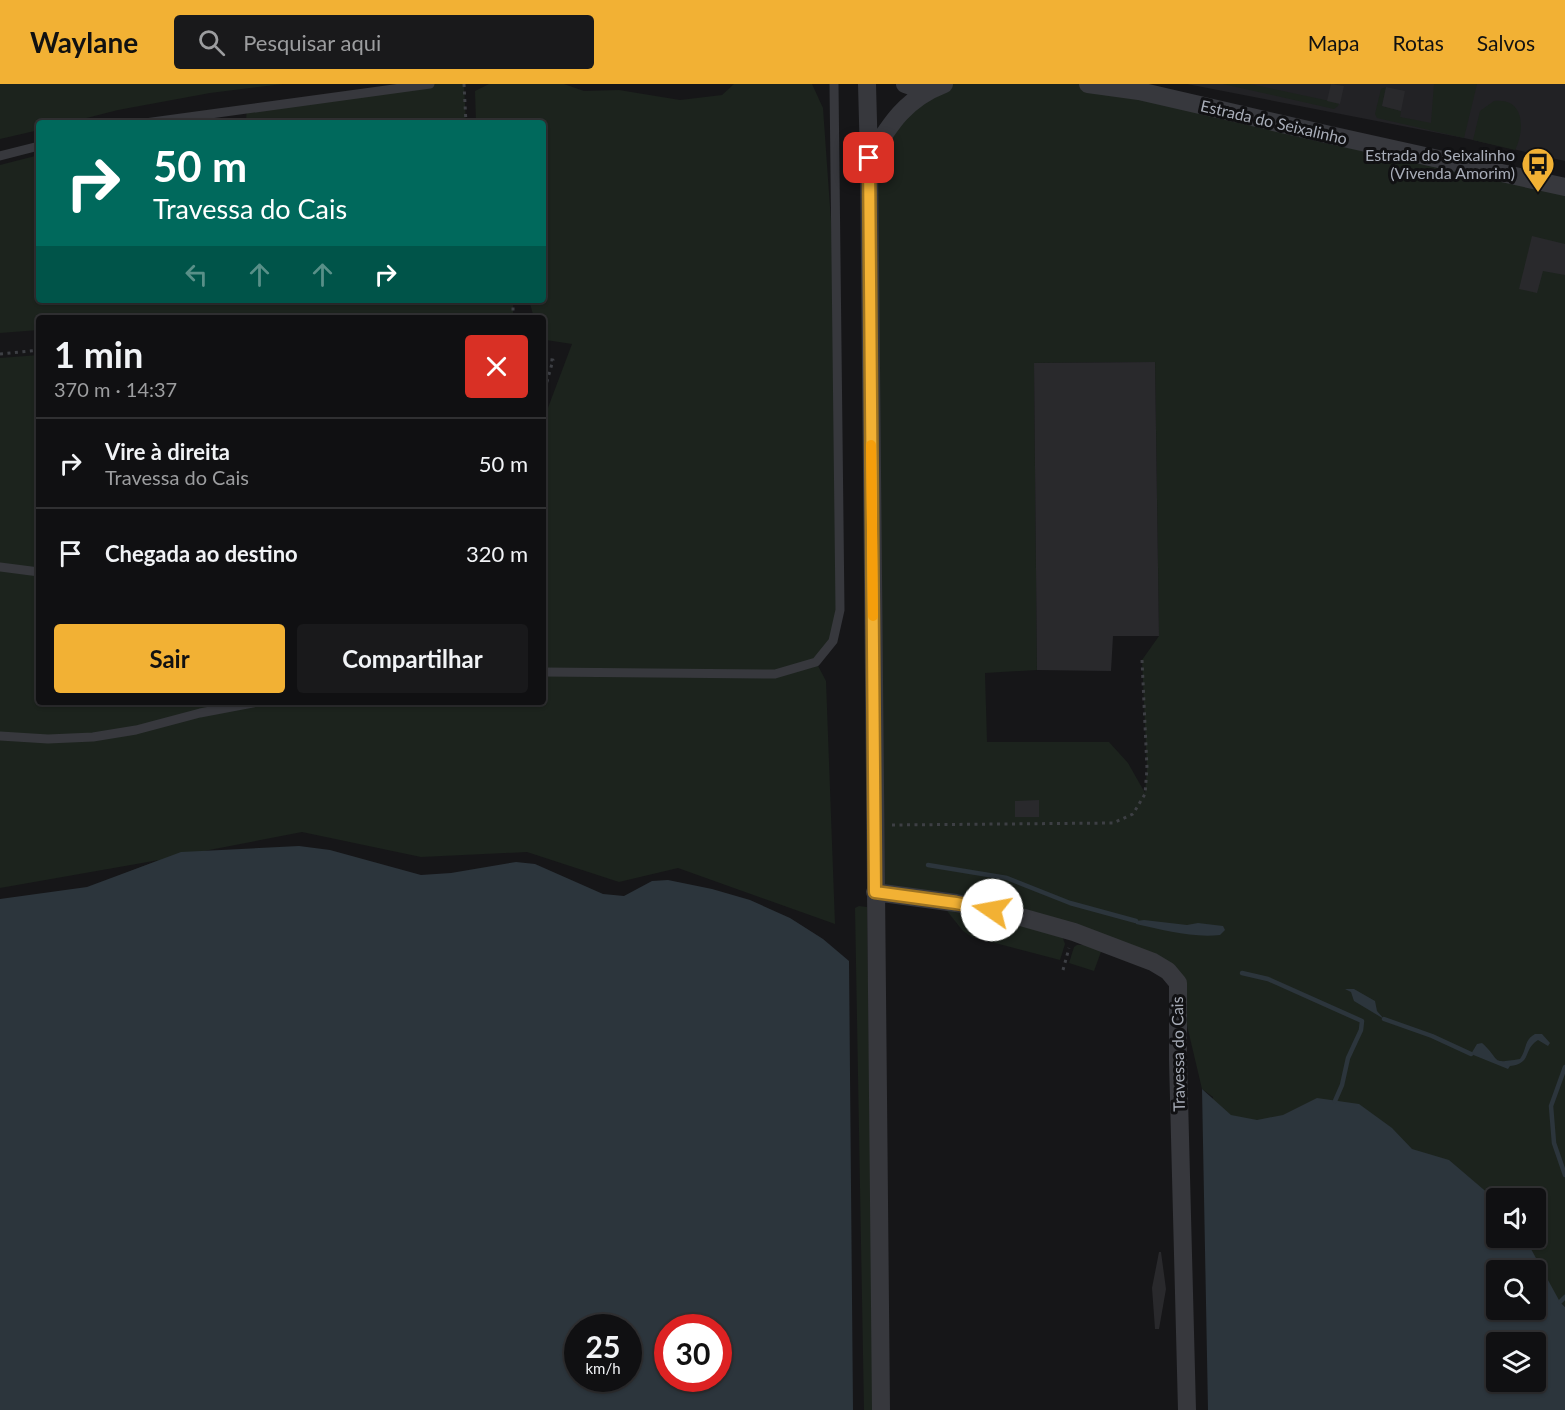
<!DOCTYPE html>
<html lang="pt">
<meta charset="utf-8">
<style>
:root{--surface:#101012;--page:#19191b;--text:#f1f3f6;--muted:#9c9d9f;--line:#303032;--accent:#f2b134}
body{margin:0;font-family:Lato,sans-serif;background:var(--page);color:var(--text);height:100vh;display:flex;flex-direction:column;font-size:22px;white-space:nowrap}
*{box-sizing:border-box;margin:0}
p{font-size:20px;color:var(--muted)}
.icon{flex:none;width:33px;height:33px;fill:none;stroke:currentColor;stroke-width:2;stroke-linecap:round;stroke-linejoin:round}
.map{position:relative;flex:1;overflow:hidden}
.sheet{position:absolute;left:36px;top:231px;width:510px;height:390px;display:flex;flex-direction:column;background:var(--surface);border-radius:6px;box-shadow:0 2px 4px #0004,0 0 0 2px var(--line)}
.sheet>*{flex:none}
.guide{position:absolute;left:36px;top:36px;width:510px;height:183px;border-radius:6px;box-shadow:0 2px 4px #0004,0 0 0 2px var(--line);background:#00695c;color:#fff;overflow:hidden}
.fabs{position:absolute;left:1486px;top:1104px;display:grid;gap:12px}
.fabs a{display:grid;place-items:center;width:60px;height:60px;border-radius:6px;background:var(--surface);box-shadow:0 2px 4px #0004,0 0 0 2px var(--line);font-size:30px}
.speed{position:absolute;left:564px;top:1230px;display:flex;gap:12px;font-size:30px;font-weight:700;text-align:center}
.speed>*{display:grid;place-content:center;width:78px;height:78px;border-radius:50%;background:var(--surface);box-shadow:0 2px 4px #0004,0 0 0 2px var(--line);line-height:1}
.speed small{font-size:15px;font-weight:400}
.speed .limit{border:9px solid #d22;background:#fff;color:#111}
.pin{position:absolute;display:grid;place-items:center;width:51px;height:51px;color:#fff;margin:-26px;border-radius:12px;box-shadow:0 3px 9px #0006}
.me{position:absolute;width:66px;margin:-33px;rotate:282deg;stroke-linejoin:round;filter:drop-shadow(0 0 4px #0008)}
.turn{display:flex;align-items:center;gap:21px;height:126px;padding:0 18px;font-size:27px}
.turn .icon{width:78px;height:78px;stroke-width:2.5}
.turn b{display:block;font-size:42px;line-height:51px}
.lanes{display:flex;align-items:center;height:57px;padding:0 18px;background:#0003;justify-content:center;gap:30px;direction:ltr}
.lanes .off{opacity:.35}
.round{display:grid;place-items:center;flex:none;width:63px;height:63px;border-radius:6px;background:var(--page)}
.overview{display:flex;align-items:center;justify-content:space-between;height:102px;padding:0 18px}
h1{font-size:36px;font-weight:700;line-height:45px}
.button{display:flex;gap:12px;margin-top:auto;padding:12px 18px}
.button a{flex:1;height:69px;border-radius:6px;background:var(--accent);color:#111;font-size:24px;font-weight:700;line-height:69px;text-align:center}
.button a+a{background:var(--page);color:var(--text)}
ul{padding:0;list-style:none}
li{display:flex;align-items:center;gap:18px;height:90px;padding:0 18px;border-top:2px solid var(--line)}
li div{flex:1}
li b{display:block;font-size:22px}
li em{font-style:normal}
header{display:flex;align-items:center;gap:36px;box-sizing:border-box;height:84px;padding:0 30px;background:var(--accent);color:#111}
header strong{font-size:28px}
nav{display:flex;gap:33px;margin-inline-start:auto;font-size:21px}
.search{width:420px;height:54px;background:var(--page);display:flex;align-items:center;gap:15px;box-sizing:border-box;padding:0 21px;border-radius:6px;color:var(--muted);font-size:22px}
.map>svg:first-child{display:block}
.built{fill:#222225}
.green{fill:#1c231d;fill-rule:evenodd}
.water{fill:#2c353c;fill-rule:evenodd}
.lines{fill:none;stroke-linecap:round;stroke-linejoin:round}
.stream{stroke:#2c353c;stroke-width:4.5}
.building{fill:#29292c}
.path{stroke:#3d3f44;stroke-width:3;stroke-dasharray:3 4.5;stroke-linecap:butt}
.lane{stroke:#37383d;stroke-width:9}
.street{stroke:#37383d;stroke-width:18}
.route-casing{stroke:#9d7322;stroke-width:15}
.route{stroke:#f2b134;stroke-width:10}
.slow{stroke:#f59e0b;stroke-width:10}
.labels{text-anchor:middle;stroke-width:6;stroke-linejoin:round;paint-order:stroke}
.street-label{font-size:16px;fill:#a8adb8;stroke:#111113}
.poi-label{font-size:16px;fill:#a8adb8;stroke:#111113;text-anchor:end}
</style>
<header>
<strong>Waylane</strong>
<div class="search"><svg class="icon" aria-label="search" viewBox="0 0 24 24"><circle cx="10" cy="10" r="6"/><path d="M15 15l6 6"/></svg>Pesquisar aqui</div>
<nav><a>Mapa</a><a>Rotas</a><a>Salvos</a></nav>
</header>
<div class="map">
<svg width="1565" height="1326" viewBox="0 0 1565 1326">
<rect width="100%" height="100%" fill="#161618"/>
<!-- built -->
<path class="built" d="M1187 0H1565V77L1464 54Z"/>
<!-- green -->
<path class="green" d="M0 0H283L210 9 118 26 67 39H39V46L0 55Z
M430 0H464L466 39H227L246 36 247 24Z
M489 0H564L584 7 619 6 680 16 722 11 734 0H812L823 24 837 222 840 526 833 557 816 578 826 597 835 840 678 784 619 798 527 768 421 773 302 748 204 767 853 1326H0L87 804 159 776 0 804V274L39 271V618H543V337L572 260 546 256 543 251V234H534L529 216H543V39H476L475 7ZM578 1244H628V1294H578ZM668 1244H718V1294H668Z
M944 0H1088L1565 103V1223L1560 1218 1565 1326H1209L1213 1013 1202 1005 1177 899 1123 865 875 808 869 74 894 34ZM1155 278 1159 552 1142 576 1147 684 1145 709 1128 679 1109 658H987L985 589 1037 586 1034 279ZM1497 1114H1536V1154H1497ZM1497 1186H1536V1226H1497ZM1497 1258H1536V1298H1497Z
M1223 0H1250L1339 19 1338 22 1334 25Z
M1434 0H1477L1464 54 1377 34 1375 30 1381 5 1386 3 1382 22 1401 27 1400 33 1431 39Z
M1494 17C1525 13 1525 46 1515 66L1473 56 1480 27Z
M39 71V216H513V234H39V246L0 249V81Z
M859 822 867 823 874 1326H864L855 824Z
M950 825 1062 852 1065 860 1060 876 972 853 963 847 947 827Z
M1077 861H1088L1102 865 1094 887 1069 879 1074 863Z"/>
<!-- water -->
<path class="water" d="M299 762 330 766 421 791 451 789 516 778 535 780 603 810 624 812 652 797 668 796 712 805 750 816 790 834 823 855 849 877 853 1326H0V815L87 803 181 768ZM578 1244H628V1294H578ZM668 1244H718V1294H668Z
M1144 836 1187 841 1198 839 1223 842 1225 846 1220 851C1192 854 1164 846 1136 840V837Z
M1345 905H1354L1375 917 1377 927 1384 935 1354 917 1351 908Z
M1535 950H1542L1550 959 1548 962 1538 956C1522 966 1533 979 1510 982L1508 985 1471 970 1477 960 1482 959C1502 977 1489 980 1520 975 1527 965 1524 956 1535 950Z
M1202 1005 1231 1031 1257 1036 1283 1031 1317 1014 1359 1020 1392 1044 1412 1065 1449 1076 1497 1117V1154H1525L1560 1218 1565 1223V1326H1208ZM1536 1186V1226H1497V1186ZM1536 1258V1298H1497V1258Z"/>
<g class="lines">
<!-- stream -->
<path class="stream" d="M928 781 1007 794 1070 819 1136 837
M1242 889 1268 895 1362 937 1361 946 1348 974 1342 1001 1335 1017
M1384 935 1432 952 1471 970
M1565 983 1551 1022 1554 1059 1565 1091
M1560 1218 1565 1213"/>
</g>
<!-- building -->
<path class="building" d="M1331 0 1344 2 1340 20 1327 17Z
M1386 3 1405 7 1401 27 1382 22Z
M1532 152 1565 160V191L1543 187 1537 209 1519 205Z
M1155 278 1159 552H1113L1111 587 1037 586 1034 279Z
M1039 716V733H1015V717Z
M1159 1168H1161L1166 1205 1159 1245H1155L1152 1204Z"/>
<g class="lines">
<!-- path -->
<path class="path" d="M464 0 466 39
M513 216V234
M0 270 39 266
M543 275 553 276 543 312
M892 741 1113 739 1133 730 1145 710 1147 684 1142 576
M1063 886 1069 864"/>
<!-- lane -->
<path class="lane" d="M145 39 430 0
M0 72 39 62
M0 483 39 488
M543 588 775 590 816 578 833 557 840 526 834 0
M436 618H463
M0 652 48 655 93 653 136 646 200 629 258 618"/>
<!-- street -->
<path class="street" d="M867 0 869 74 881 1326
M905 0 925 7
M1088 0 1139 7 1330 51 1565 103
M869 74C890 40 905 15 944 0
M875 808 956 819 1010 830 1074 848 1153 878 1168 887 1178 899V975L1187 1326"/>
</g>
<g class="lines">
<defs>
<path id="route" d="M869 74 875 808 956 819 992 826"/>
</defs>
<!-- route casing -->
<use href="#route" class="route-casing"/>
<!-- route -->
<use href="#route" class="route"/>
<!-- slow -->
<path class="slow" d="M871 361 873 532"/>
</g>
<!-- icons -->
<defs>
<symbol id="bus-pin" viewBox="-11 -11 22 30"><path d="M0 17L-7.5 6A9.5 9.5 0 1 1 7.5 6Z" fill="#f2b134" stroke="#111113"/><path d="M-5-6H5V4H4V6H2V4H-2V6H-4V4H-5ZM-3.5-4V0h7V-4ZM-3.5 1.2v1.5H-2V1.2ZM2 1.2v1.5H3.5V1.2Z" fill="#111"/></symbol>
</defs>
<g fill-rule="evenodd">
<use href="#bus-pin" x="1519" y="61" width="38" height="52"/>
</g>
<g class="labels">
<!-- street labels -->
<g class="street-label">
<text transform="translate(1274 38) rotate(13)" y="6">Estrada do Seixalinho</text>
<text transform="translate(1178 970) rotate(-91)" y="6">Travessa do Cais</text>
</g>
<!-- poi labels -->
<g class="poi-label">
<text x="1515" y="77">Estrada do Seixalinho<tspan x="1515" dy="18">(Vivenda Amorim)</tspan></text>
</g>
</g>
</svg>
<div class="fabs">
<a><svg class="icon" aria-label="sound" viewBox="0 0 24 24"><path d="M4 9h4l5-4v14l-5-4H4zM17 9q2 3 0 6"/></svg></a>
<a><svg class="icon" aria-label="search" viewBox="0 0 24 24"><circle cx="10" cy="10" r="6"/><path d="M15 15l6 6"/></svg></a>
<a><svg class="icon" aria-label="layers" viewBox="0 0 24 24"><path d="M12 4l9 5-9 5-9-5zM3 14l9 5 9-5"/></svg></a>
</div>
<div class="speed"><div>25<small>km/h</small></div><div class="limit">30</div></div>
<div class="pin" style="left:869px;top:74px;background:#d93025"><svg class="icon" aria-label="arrive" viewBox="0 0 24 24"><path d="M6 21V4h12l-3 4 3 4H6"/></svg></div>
<svg class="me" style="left:992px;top:826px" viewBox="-20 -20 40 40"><circle r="19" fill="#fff"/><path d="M0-13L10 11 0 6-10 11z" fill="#f2b134"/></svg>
<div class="guide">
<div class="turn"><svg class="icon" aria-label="right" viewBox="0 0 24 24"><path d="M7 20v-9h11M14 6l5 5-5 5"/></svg><div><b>50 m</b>Travessa do Cais</div></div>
<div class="lanes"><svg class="icon off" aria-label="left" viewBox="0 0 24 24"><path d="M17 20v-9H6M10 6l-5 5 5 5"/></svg><svg class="icon off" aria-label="ahead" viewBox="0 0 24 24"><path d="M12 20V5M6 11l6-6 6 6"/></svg><svg class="icon off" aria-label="ahead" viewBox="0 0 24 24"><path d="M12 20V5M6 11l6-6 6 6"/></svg><svg class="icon" aria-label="right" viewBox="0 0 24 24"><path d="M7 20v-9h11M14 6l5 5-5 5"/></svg></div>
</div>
<section class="sheet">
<div class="overview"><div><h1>1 min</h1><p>370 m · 14:37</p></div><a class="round" style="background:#d93025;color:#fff"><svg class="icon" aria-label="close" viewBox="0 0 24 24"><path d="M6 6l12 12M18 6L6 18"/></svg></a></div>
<ul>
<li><svg class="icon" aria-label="right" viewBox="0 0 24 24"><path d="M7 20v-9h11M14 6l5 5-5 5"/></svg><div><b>Vire à direita</b><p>Travessa do Cais</p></div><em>50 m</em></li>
<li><svg class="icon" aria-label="arrive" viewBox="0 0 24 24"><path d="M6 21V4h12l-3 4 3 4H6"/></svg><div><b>Chegada ao destino</b></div><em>320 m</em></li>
</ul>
<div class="button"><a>Sair</a><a>Compartilhar</a></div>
</section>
</div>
